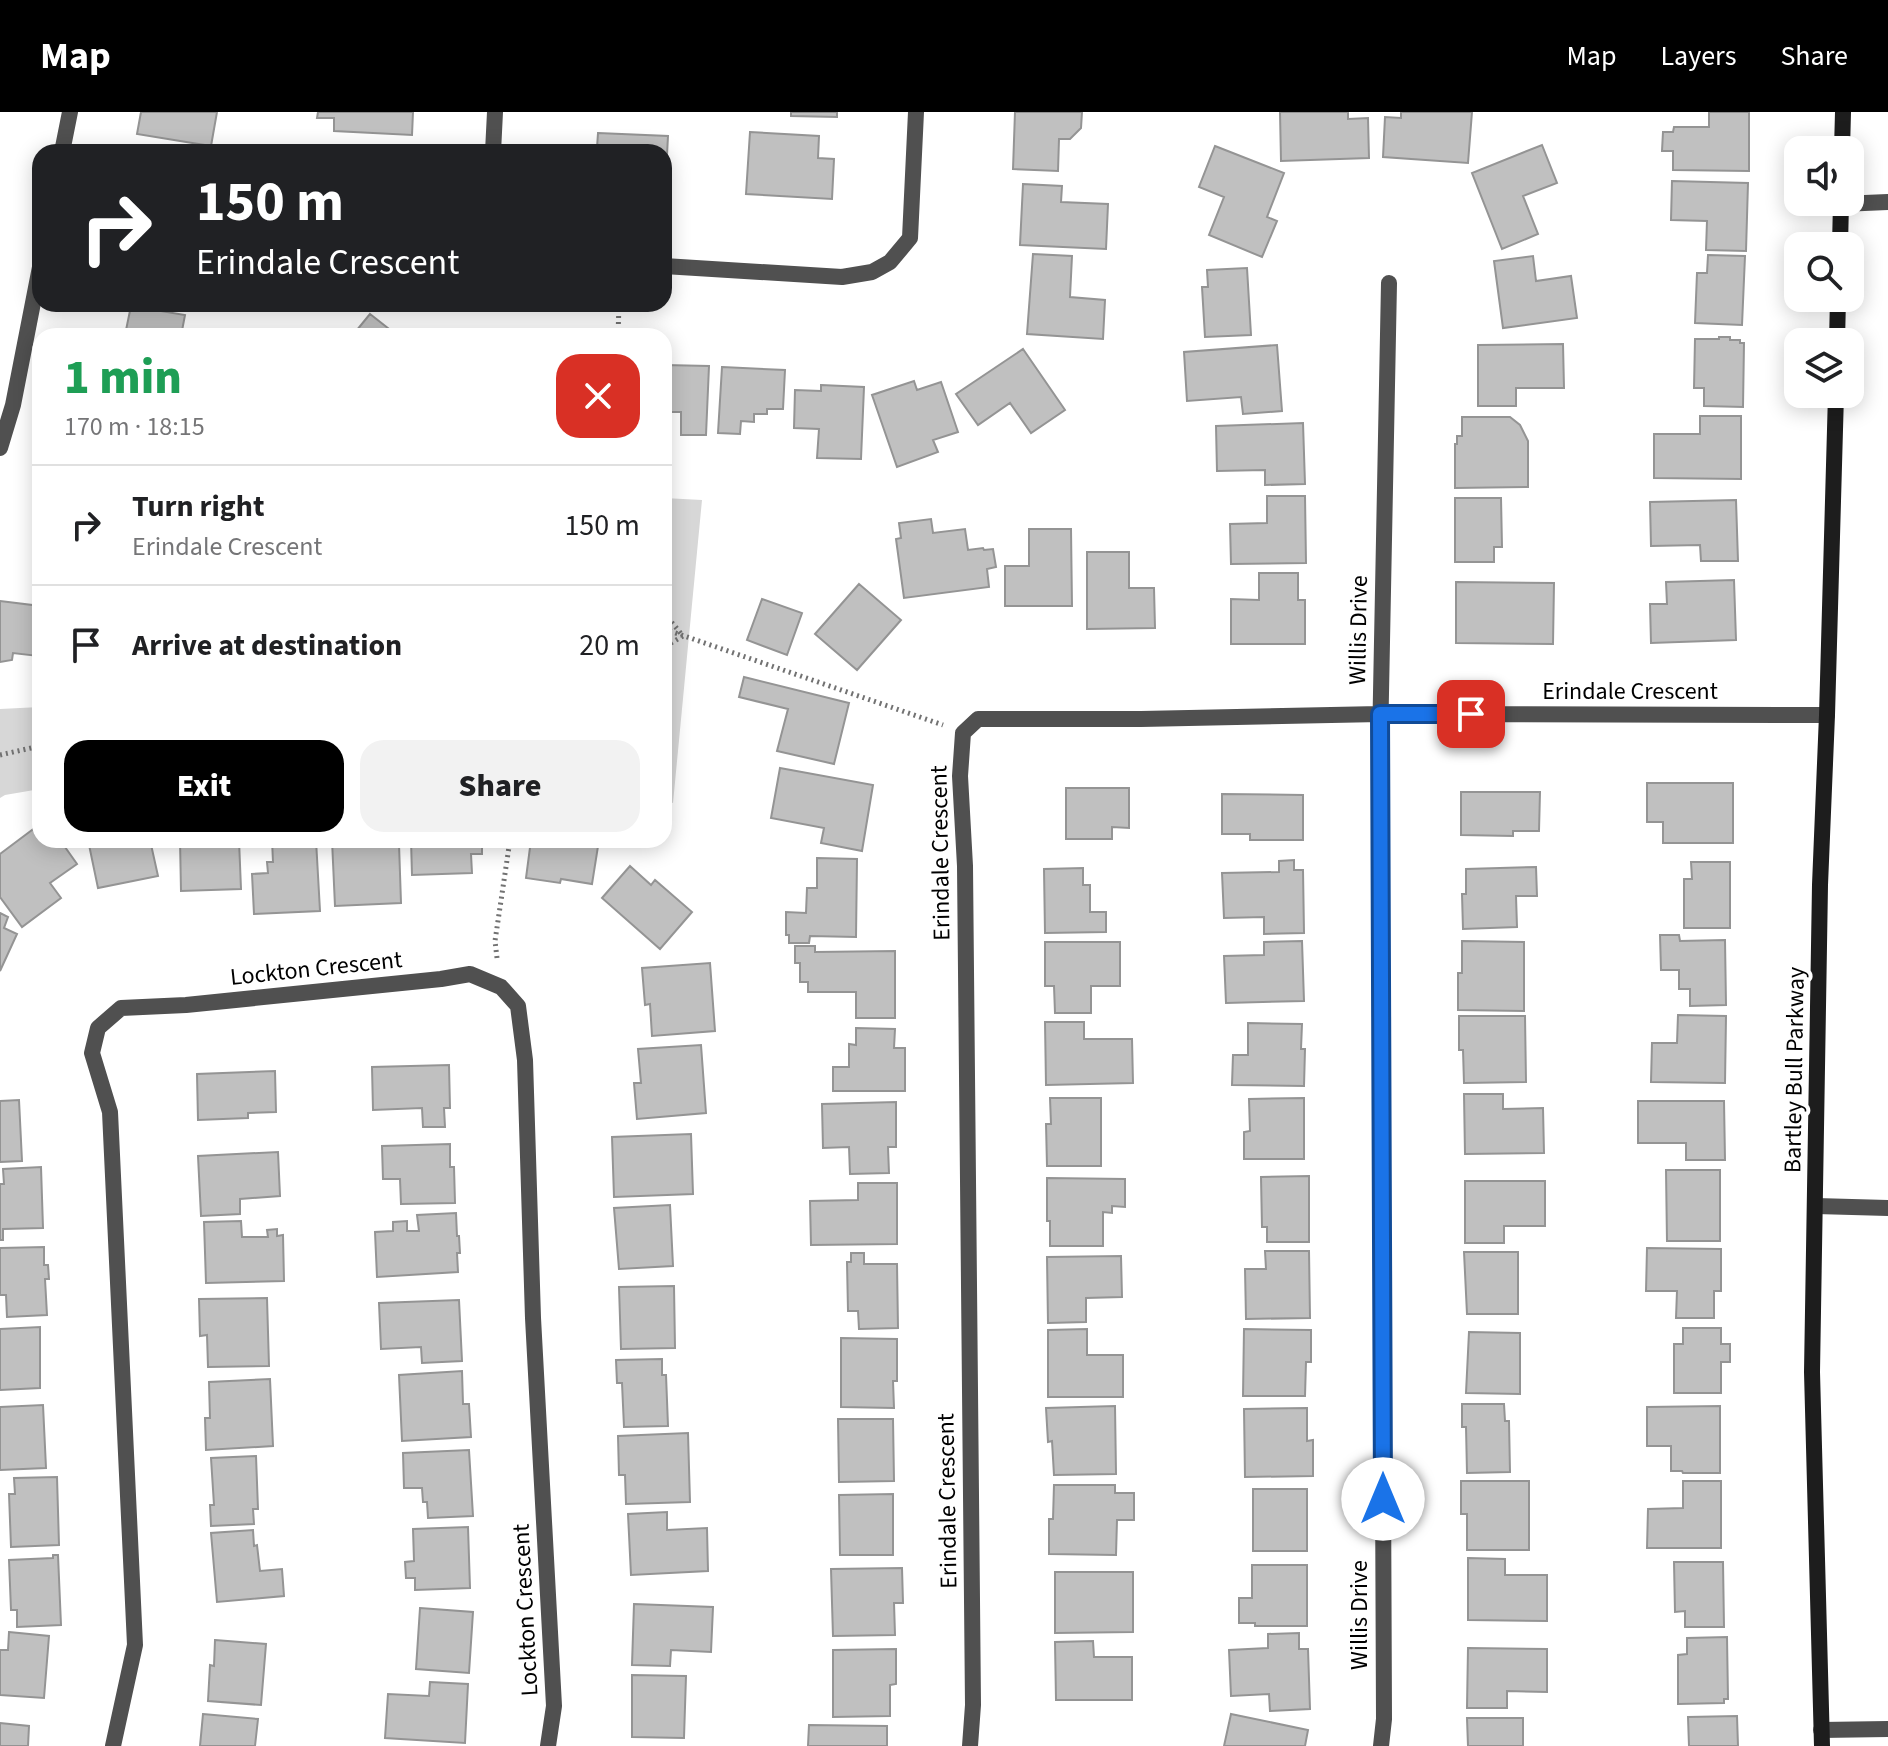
<!DOCTYPE html>
<meta charset="utf-8">
<style>
:root{--surface:#fff;--page:#f2f2f2;--text:#202124;--muted:#757577;--line:#e0e0e0;--accent:#000}
body{margin:0;font-family:"Source Sans 3",sans-serif;background:var(--page);color:var(--text);height:100vh;display:flex;flex-direction:column;font-size:30px;white-space:nowrap}
*{box-sizing:border-box;margin:0}
p{font-size:26px;color:var(--muted)}
.icon{flex:none;width:44px;height:44px;fill:none;stroke:currentColor;stroke-width:2;stroke-linecap:round;stroke-linejoin:round}
.map{position:relative;flex:1;overflow:hidden}
.panel{position:absolute;left:32px;top:216px;width:640px;height:520px;display:flex;flex-direction:column;background:var(--surface);border-radius:24px;box-shadow:0 4px 20px #0003}
.panel>*{flex:none}
.guide{position:absolute;left:32px;top:32px;width:640px;height:168px;border-radius:24px;box-shadow:0 4px 20px #0003;background:#202124;color:#fff;overflow:hidden}
.fabs{position:absolute;left:1784px;top:24px;display:grid;gap:16px}
.fabs a{display:grid;place-items:center;width:80px;height:80px;border-radius:16px;background:var(--surface);box-shadow:0 4px 20px #0003;font-size:40px}
.pin{position:absolute;display:grid;place-items:center;width:68px;height:68px;color:#fff;margin:-34px;border-radius:16px;box-shadow:0 4px 12px #0006}
.me{position:absolute;width:88px;margin:-44px;rotate:0deg;stroke-linejoin:round;filter:drop-shadow(0 0 6px #0008)}
.turn{display:flex;align-items:center;gap:28px;height:168px;padding:0 32px;font-size:36px}
.turn .icon{width:104px;height:104px;stroke-width:2.5}
.turn b{display:block;font-size:56px;line-height:68px}
.round{display:grid;place-items:center;flex:none;width:84px;height:84px;border-radius:24px;background:var(--page)}
.headline{display:flex;align-items:center;justify-content:space-between;height:136px;padding:0 32px}
h1{font-size:48px;font-weight:800;line-height:60px;color:#1e9e55}
.primary-button{display:flex;gap:16px;margin-top:auto;padding:16px 32px}
.primary-button a{flex:1;height:92px;border-radius:24px;background:var(--accent);color:#fff;font-size:32px;font-weight:800;line-height:92px;text-align:center}
.primary-button a+a{background:var(--page);color:var(--text)}
ul{padding:0;list-style:none}
li{display:flex;align-items:center;gap:24px;height:120px;padding:0 32px;border-top:2px solid var(--line)}
li div{flex:1}
li b{display:block;font-size:30px}
li em{font-style:normal}
header{display:flex;align-items:center;gap:48px;box-sizing:border-box;height:112px;padding:0 40px;background:var(--accent);color:#fff}
header strong{font-size:38px}
nav{display:flex;gap:44px;margin-inline-start:auto;font-size:28px}
.map>svg:first-child{display:block}
.green{fill:#d7d7d7}
.building{fill:#c0c0c0;stroke:#949494;stroke-width:2}
.lines{fill:none;stroke-linecap:round;stroke-linejoin:round}
.path{stroke:#727272;stroke-width:5;stroke-dasharray:2 4;stroke-linecap:butt}
.street{stroke:#505050;stroke-width:16}
.secondary{stroke:#1d1d1d;stroke-width:16}
.route-casing{stroke:#114b97;stroke-width:20}
.route{stroke:#1a73e8;stroke-width:14}
.labels{text-anchor:middle;stroke-width:8;stroke-linejoin:round;paint-order:stroke}
.street-label{font-size:24px;fill:#000;stroke:#fff}
</style>
<header>
<strong>Map</strong>
<nav><a>Map</a><a>Layers</a><a>Share</a></nav>
</header>
<div class="map">
<svg width="1888" height="1634" viewBox="0 0 1888 1634">
<rect width="100%" height="100%" fill="#fff"/>
<!-- green -->
<path class="green" d="M664 386 702 388 673 691 664 688Z
M40 595V677L5 683 0 686V597Z"/>
<!-- building -->
<path class="building" d="M141 0H217L211 34 137 22Z
M318 0H413L412 23 334 19V6H317Z
M791 0H837V5L791 4Z
M1015 0H1082L1081 16 1070 27H1059L1058 59 1013 57Z
M1280 0H1348V7L1368 6 1369 46 1281 49Z
M1401 0H1472L1468 51 1383 45 1385 5 1401 6Z
M1709 0H1749V59L1673 58V39H1662L1663 20H1673L1674 15H1709Z
M750 20 819 24 818 46 834 47 832 87 746 82Z
M598 21 668 24 665 81 664 40H580L581 35 597 36Z
M1542 33 1557 71 1523 84 1538 122 1502 137 1472 61Z
M1215 34 1284 61 1267 105 1277 109 1262 145 1209 123 1224 85 1199 75Z
M346 35 385 37V40H301V36L345 38Z
M1672 69 1748 71 1746 139 1706 138 1707 109 1671 108Z
M1023 72 1062 74 1061 90 1108 92 1106 137 1020 133Z
M1033 142 1072 144 1070 185 1105 188 1103 227 1027 222Z
M1708 143 1745 144 1742 213 1695 211 1697 161H1707Z
M1533 144 1536 169 1571 164 1577 206 1503 216 1494 149Z
M1247 156 1251 223 1205 225 1202 175H1208L1207 158Z
M307 192H368V196L307 198Z
M131 194 185 203 181 224H118V222L125 223Z
M370 202 398 224H352Z
M1719 225H1730V228H1740V231H1744L1743 295 1704 294V276H1694L1695 227H1719Z
M1563 232 1564 276H1516V294H1478V233Z
M1277 233 1282 299 1243 302 1241 285 1187 289 1184 240Z
M1023 237 1065 298 1031 321 1010 291 978 313 956 282Z
M664 253 709 254 706 323H681V300H664Z
M722 255 785 258 783 297H767V302H754V310L741 309 740 322 718 321Z
M914 269 917 278 941 270 958 320 933 328 938 340 897 355 872 283Z
M821 273 864 275 861 347 817 346 819 317 794 316 795 278 821 279Z
M1700 304H1741V367L1654 366V322H1700Z
M1462 305H1510L1520 313 1528 329V375L1455 376V332H1457V324H1462Z
M1303 311 1305 372 1265 373V358L1217 359 1216 314Z
M1267 384H1305L1306 451 1231 452 1230 412 1267 411Z
M1455 386H1501L1502 435H1494V450H1455Z
M1736 388 1738 449H1701L1700 433 1651 434 1650 390Z
M931 407 933 421 965 417 968 438 983 436 984 438 993 437 996 455 987 457 989 475 904 486 896 427 901 426 899 411Z
M1029 417H1071L1072 494H1005V454H1029Z
M1087 440H1129V476H1154L1155 516 1087 517Z
M1259 461H1298V488H1305V532H1231V487L1259 488Z
M1734 468 1736 528 1651 531 1650 492H1667L1666 470Z
M1456 470 1554 471 1553 532 1456 531Z
M859 472 901 508 857 558 815 522Z
M762 487 802 501 787 543 747 528Z
M0 489 40 494 38 544 13 541 12 548 0 550Z
M744 565 849 591 834 652 777 639 788 597 739 585Z
M780 656 873 673 862 739 821 731 824 716 771 706Z
M1647 671H1733V731H1663V710H1647Z
M1066 676H1129V716L1112 715V727H1066Z
M1461 680H1540L1539 719H1513V724L1461 723Z
M1222 682 1303 683V728H1250V722H1222Z
M40 712V728H60L77 752 50 771 61 786 22 815 0 785V742Z
M88 728H150L158 764 98 776Z
M180 728H239L241 777 181 779Z
M272 728H316L320 799 254 802 252 762 268 761 267 750H273Z
M332 728H376V733L399 732 401 791 335 794Z
M411 728H482V742H471L472 761 412 763Z
M531 728H599L592 772 561 767 560 771 526 766Z
M817 746 857 747 856 825 810 824 809 831H789V823H786V800L806 801 807 776H817Z
M1294 748V758H1303L1304 821 1264 822V805L1224 806 1222 761 1279 760V749Z
M1691 750H1730V816H1684V767H1692Z
M630 754 651 773 655 768 692 800 660 837 602 786Z
M1536 755 1537 784H1516L1517 815 1463 817 1462 782H1466V757Z
M1083 756V773H1090V800H1106V820L1045 821 1044 757Z
M0 801 8 805 4 816 17 822 0 859Z
M1660 823H1679L1680 829 1725 828 1726 893 1690 894V877H1679V858H1661Z
M1302 829 1304 889 1226 891 1224 844 1264 843V830Z
M1462 829 1524 830V899L1458 898V861H1462Z
M1045 830H1120V874H1091V901H1055L1054 874H1045Z
M795 834H815V840L895 839V906H856V880H808V870H800V851H795Z
M710 851 715 919 652 924 650 892 645 893 642 856Z
M1678 903 1726 904 1725 971 1651 970 1652 931H1677Z
M1459 904H1525L1526 970 1464 971 1463 938H1459Z
M1045 910H1084V927H1132L1133 971 1046 973Z
M1248 911 1302 912 1301 937H1305L1304 974 1232 973 1233 943H1248Z
M856 916 895 917 894 936H905V979H833V955H849V932L856 933Z
M701 933 706 1001 637 1007 634 971H641L638 937Z
M449 953 450 996H444L445 1015H423L422 996 373 998 372 955Z
M275 959 276 1000 248 1001V1006L198 1008 197 962Z
M1464 982H1503V997L1543 996 1544 1041 1465 1042Z
M1050 986H1101V1054H1047L1046 1012H1051Z
M1304 986V1047H1244V1020L1250 1019 1249 987Z
M19 988 22 1049 0 1050V989Z
M1638 989H1724L1725 1048H1686V1031H1638Z
M896 990V1035H888L889 1061 850 1062 849 1035 823 1036 822 992Z
M691 1022 693 1082 614 1085 612 1025Z
M450 1032V1055H454L455 1091 401 1092 400 1067H383L382 1034Z
M278 1040 280 1084 240 1087V1102L201 1104 198 1044Z
M41 1055 43 1116 3 1117V1128H0V1072H4L3 1057Z
M1666 1058H1720V1129H1667Z
M1309 1064V1130H1267V1115H1262L1261 1065Z
M1047 1066 1125 1067V1095L1112 1094V1101L1103 1100V1134H1050V1109H1047Z
M1465 1069H1545V1114H1504V1131H1465Z
M858 1071H897V1132L811 1133 810 1089 858 1088Z
M670 1093 673 1154 619 1157 614 1096Z
M456 1101 457 1124H459L460 1141H457L458 1160 377 1165 375 1120 393 1119V1110L407 1109V1119H419L417 1103Z
M241 1109 242 1125H268L267 1118 277 1117V1124L283 1123 284 1169 206 1171 204 1110Z
M44 1135V1153H48L49 1167H45L47 1203 7 1205 6 1183H0V1136Z
M1647 1136 1721 1137V1179H1714V1206H1676L1677 1179H1646Z
M1265 1139H1309L1310 1206 1246 1207 1245 1157H1266Z
M1464 1140H1518V1202H1467Z
M851 1141H864V1152H897L898 1216 859 1217 858 1199H848L847 1150H851Z
M1121 1144 1122 1185 1086 1186V1210L1048 1211 1047 1145Z
M674 1174 675 1236 621 1237 619 1175Z
M267 1186 269 1254 208 1255 207 1223 200 1224 199 1187Z
M459 1188 462 1249 422 1251 421 1235 381 1237 379 1191Z
M40 1215V1276L0 1278V1217Z
M1683 1216H1721V1232H1730V1250H1721V1281H1674V1232H1683Z
M1087 1217V1243H1123V1285H1048V1218Z
M1244 1217 1311 1218V1250H1306L1305 1284H1243Z
M1469 1220 1520 1221V1282L1466 1281Z
M841 1226 897 1227V1269H893L894 1296 841 1295Z
M662 1247V1263H666L668 1314 624 1315 622 1271H617L616 1248Z
M462 1259 463 1292H469L471 1325 402 1329 399 1263Z
M270 1267 273 1334 206 1338 205 1306H210L209 1270Z
M1462 1292H1504L1505 1309H1509L1510 1360 1467 1361 1466 1315H1462Z
M43 1293 46 1356 0 1358V1295Z
M1115 1294 1116 1362 1054 1363 1052 1329 1048 1330 1046 1296Z
M1720 1294V1361H1683L1682 1359H1671V1334H1647V1295Z
M1307 1296V1329L1313 1328V1364L1245 1365 1244 1297Z
M838 1307H893L894 1369 839 1370Z
M688 1321 690 1390 626 1392 625 1363H619L618 1324Z
M469 1338 473 1404 428 1406 427 1390H423L422 1376H404L403 1341Z
M256 1344 258 1397H253L254 1412 211 1414 210 1393H214L211 1346Z
M57 1365 59 1433 11 1435 9 1382H15L14 1366Z
M1461 1369H1529V1438H1467V1402H1461Z
M1683 1369H1721V1436H1647L1648 1397 1683 1396Z
M1054 1373H1115V1381H1134V1408H1117L1116 1443 1049 1442V1407H1053Z
M1253 1377H1307V1439H1253Z
M893 1382V1443H840L839 1383Z
M667 1400V1418L707 1416 708 1459 631 1463 628 1402Z
M468 1415 470 1476 415 1478V1466H406L405 1450 414 1449 413 1417Z
M253 1418 254 1434 257 1433 260 1459 282 1457 284 1484 217 1490 211 1421Z
M53 1443H58L61 1513 17 1515V1498H11L9 1448 53 1446Z
M1468 1446 1505 1447V1463H1547V1509L1468 1508Z
M1674 1450H1723L1724 1515H1685V1499L1675 1500Z
M1252 1453H1307V1514H1255V1511H1239V1486H1252Z
M902 1456 903 1491H894L895 1523 833 1524 831 1457Z
M1055 1460H1133V1520L1055 1521Z
M634 1492 713 1495 711 1540 671 1538 670 1554 632 1553Z
M420 1496 473 1500 469 1561 416 1557Z
M9 1520 49 1524 44 1586 0 1583V1538H8Z
M1299 1521V1537H1308L1310 1597 1270 1599 1269 1582 1231 1584 1229 1538 1268 1536V1522Z
M1727 1525 1728 1587H1724V1591L1678 1592V1543L1687 1542V1526Z
M215 1528 266 1532 261 1593 208 1589 210 1553 214 1554Z
M1093 1529 1094 1545H1132V1588H1056L1055 1530Z
M1468 1536 1547 1537V1580L1507 1579V1596H1467Z
M896 1537V1572L890 1573V1604L833 1605V1538Z
M632 1563 686 1564 684 1626 632 1625Z
M430 1570 468 1572 465 1631 385 1626 388 1582 429 1584Z
M203 1602 258 1607 255 1634H200Z
M1231 1602 1308 1618 1305 1634H1224Z
M1737 1604 1738 1634H1689L1688 1605Z
M1467 1606H1523V1634H1468Z
M0 1611 29 1614 28 1634H0Z
M809 1613 887 1614V1634H808Z"/>
<g class="lines">
<!-- path -->
<path class="path" d="M618 224 619 192
M664 501 683 524 664 535
M664 517 943 613
M0 643 40 634
M497 846 495 829 510 728"/>
<!-- street -->
<path class="street" d="M62 40 70 0
M493 40 495 0
M1841 92 1888 90
M664 154 842 165 872 160 890 150 910 126 916 0
M0 336 13 293 40 155
M1816 1094 1888 1096
M1821 1618 1888 1617
M113 1634 135 1533 110 1000 92 941 98 916 121 896 186 893 441 867 470 862 501 875 518 894 525 948 533 1206 554 1594 548 1634
M970 1634 973 1593 965 754 960 664 963 621 978 607H1141L1380 602 1827 603
M1381 1634 1384 1607 1380 632 1389 171"/>
<!-- secondary -->
<path class="secondary" d="M1842 38 1843 0
M1840 134 1841 90
M1837 230 1838 186
M1822 1634 1812 1260 1820 773 1827 603 1836 282"/>
</g>
<g class="lines">
<defs>
<path id="route" d="M1383 1387 1380 602H1471"/>
</defs>
<!-- route casing -->
<use href="#route" class="route-casing"/>
<!-- route -->
<use href="#route" class="route"/>
</g>
<g class="labels">
<!-- street labels -->
<g class="street-label">
<text transform="translate(1358 518) rotate(-89)" y="8">Willis Drive</text>
<text x="1630" y="587">Erindale Crescent</text>
<text transform="translate(940 741) rotate(-91)" y="8">Erindale Crescent</text>
<text transform="translate(316 856) rotate(-6)" y="8">Lockton Crescent</text>
<text transform="translate(1794 958) rotate(-89)" y="8">Bartley Bull Parkway</text>
<text transform="translate(947 1389) rotate(-91)" y="8">Erindale Crescent</text>
<text transform="translate(525 1498) rotate(-93)" y="8">Lockton Crescent</text>
<text transform="translate(1359 1503) rotate(-90)" y="8">Willis Drive</text>
</g>
</g>
</svg>
<div class="fabs">
<a><svg class="icon" aria-label="sound" viewBox="0 0 24 24"><path d="M4 9h4l5-4v14l-5-4H4zM17 9q2 3 0 6"/></svg></a>
<a><svg class="icon" aria-label="search" viewBox="0 0 24 24"><circle cx="10" cy="10" r="6"/><path d="M15 15l6 6"/></svg></a>
<a><svg class="icon" aria-label="layers" viewBox="0 0 24 24"><path d="M12 4l9 5-9 5-9-5zM3 14l9 5 9-5"/></svg></a>
</div>
<div class="pin" style="left:1471px;top:602px;background:#d93025"><svg class="icon" aria-label="arrive" viewBox="0 0 24 24"><path d="M6 21V4h12l-3 4 3 4H6"/></svg></div>
<svg class="me" style="left:1383px;top:1387px" viewBox="-20 -20 40 40"><circle r="19" fill="#fff"/><path d="M0-13L10 11 0 6-10 11z" fill="#1a73e8"/></svg>
<div class="guide">
<div class="turn"><svg class="icon" aria-label="right" viewBox="0 0 24 24"><path d="M7 20v-9h11M14 6l5 5-5 5"/></svg><div><b>150 m</b>Erindale Crescent</div></div>
</div>
<section class="panel">
<div class="headline"><div><h1>1 min</h1><p>170 m · 18:15</p></div><a class="round" style="background:#d93025;color:#fff"><svg class="icon" aria-label="close" viewBox="0 0 24 24"><path d="M6 6l12 12M18 6L6 18"/></svg></a></div>
<ul>
<li><svg class="icon" aria-label="right" viewBox="0 0 24 24"><path d="M7 20v-9h11M14 6l5 5-5 5"/></svg><div><b>Turn right</b><p>Erindale Crescent</p></div><em>150 m</em></li>
<li><svg class="icon" aria-label="arrive" viewBox="0 0 24 24"><path d="M6 21V4h12l-3 4 3 4H6"/></svg><div><b>Arrive at destination</b></div><em>20 m</em></li>
</ul>
<div class="primary-button"><a>Exit</a><a>Share</a></div>
</section>
</div>
